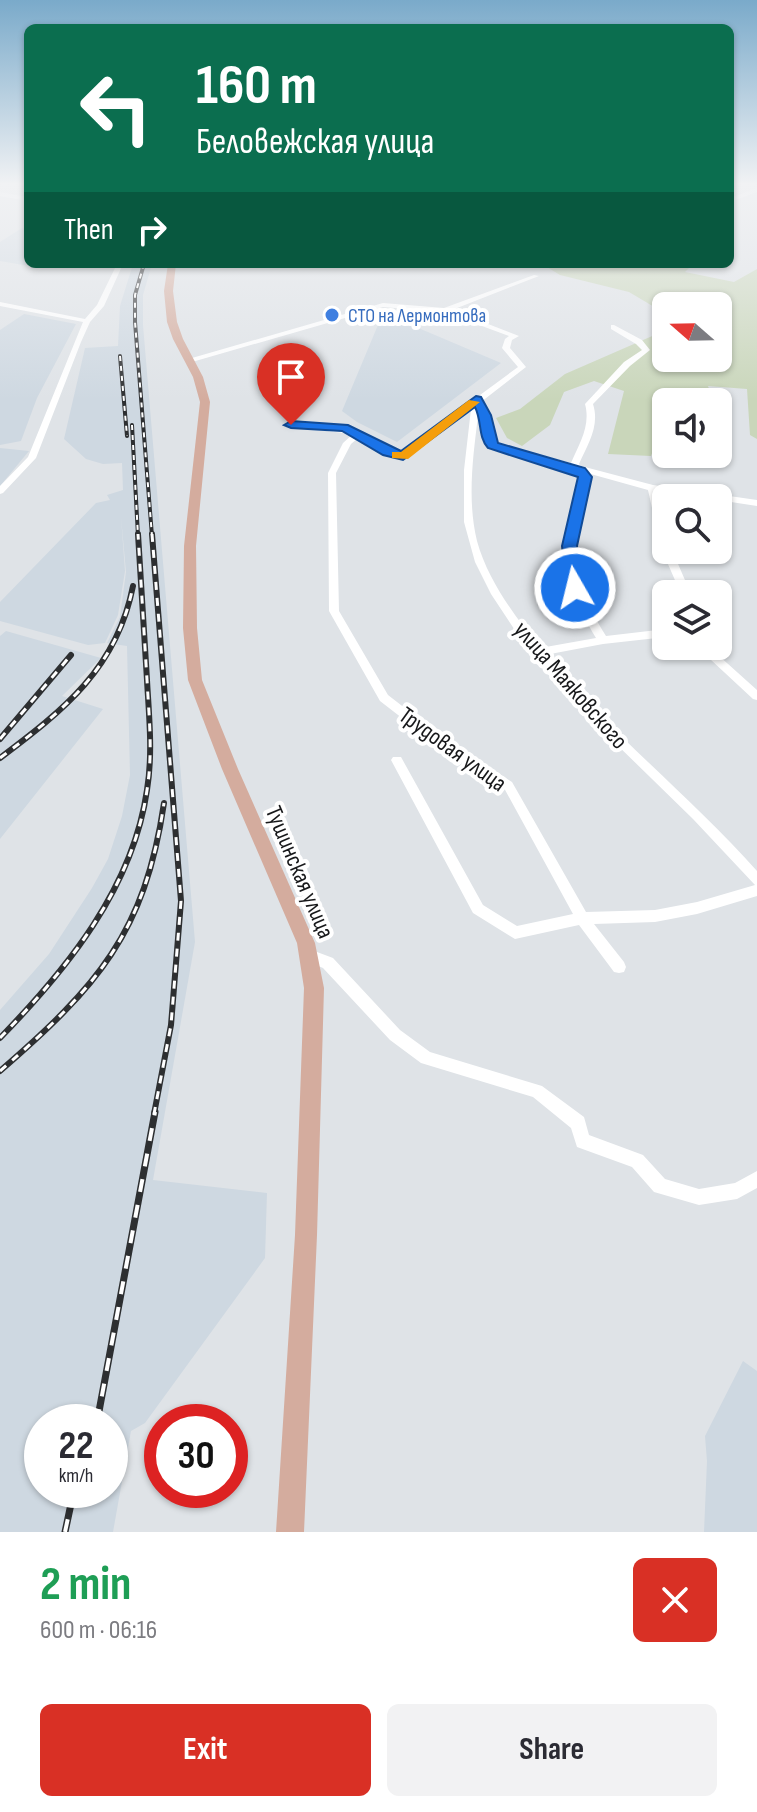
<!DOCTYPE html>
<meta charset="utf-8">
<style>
:root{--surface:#fff;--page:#f2f2f3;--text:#2b2b33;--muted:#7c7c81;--accent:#d93025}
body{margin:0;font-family:"Sofia Sans Condensed",sans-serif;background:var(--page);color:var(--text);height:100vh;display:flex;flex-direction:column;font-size:30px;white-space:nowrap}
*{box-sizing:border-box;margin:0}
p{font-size:26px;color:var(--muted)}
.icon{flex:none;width:44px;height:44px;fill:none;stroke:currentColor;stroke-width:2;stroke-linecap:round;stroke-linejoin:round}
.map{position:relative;height:1532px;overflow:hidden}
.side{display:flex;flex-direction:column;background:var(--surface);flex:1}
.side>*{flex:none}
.top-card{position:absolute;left:24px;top:24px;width:710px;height:244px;border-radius:12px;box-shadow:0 2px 6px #0004;background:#0b6e4f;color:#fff;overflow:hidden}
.needle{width:52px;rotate:290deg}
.tools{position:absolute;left:652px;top:292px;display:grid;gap:16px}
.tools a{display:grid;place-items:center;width:80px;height:80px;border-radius:12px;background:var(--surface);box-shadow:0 2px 6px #0004;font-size:40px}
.speed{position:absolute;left:24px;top:1404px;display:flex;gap:16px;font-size:40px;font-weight:700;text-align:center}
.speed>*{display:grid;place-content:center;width:104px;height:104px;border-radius:50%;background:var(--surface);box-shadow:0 2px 6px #0004;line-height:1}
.speed small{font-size:20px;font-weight:400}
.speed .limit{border:12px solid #d22;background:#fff;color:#111}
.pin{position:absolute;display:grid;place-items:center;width:68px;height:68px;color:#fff;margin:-82px -34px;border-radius:50% 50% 50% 0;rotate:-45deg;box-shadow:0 0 8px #0007}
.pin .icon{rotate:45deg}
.me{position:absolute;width:88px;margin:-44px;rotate:352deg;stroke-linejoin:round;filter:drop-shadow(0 0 6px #0008)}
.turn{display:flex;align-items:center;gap:28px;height:168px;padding:0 40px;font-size:36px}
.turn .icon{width:104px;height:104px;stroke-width:2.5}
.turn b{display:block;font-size:56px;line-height:68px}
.then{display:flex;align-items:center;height:76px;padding:0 40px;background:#0003;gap:16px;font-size:30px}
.round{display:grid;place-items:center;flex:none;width:84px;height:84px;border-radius:12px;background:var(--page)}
.overview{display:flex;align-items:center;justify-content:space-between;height:136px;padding:0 40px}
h1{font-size:48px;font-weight:700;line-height:60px;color:#1e9e55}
.action{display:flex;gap:16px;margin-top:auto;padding:16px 40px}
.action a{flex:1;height:92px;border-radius:12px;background:var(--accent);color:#fff;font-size:32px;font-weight:700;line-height:92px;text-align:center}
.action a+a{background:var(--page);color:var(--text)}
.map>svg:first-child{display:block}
.built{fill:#ced8e1;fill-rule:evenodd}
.green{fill:#c9d6ba}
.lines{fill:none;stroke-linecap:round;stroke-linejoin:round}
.minor{fill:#fff;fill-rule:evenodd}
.major{fill:#d4ac9e;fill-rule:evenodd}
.rail-far2-casing{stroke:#2d2f31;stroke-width:4}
.rail-far1-casing{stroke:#2d2f31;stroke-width:6}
.rail-casing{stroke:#2d2f31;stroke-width:7}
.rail-far2{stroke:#fff;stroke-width:2;stroke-dasharray:5;stroke-linecap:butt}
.rail-far1{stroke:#fff;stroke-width:3;stroke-dasharray:8;stroke-linecap:butt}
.rail{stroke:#fff;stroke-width:4;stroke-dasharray:13;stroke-linecap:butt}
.route{fill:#1a73e8;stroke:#114b97;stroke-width:2}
.slow{fill:#f59e0b}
.shop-dot{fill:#3f7fe0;stroke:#fff;stroke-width:3}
.labels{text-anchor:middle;stroke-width:8;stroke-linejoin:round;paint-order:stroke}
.far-shop-label{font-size:20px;fill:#366cbe;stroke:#fff;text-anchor:start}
.street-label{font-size:24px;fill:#17181a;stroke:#fff}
</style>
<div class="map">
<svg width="757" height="1532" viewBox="0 0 757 1532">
<rect width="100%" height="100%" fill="#dfe3e7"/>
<!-- built -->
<path class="built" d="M22 228 28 229V264H47L41 268 0 261V242Z
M133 264H152L143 295V325L195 942 153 1180 267 1193 265 1258 145 1423 131 1431 113 1532H0V1010L49 954 92 888 108 859 122 816 130 775 127 646 107 643 120 617 126 572 121 517 125 571 118 615 105 643 88 645 0 621V602L96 503 110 500 107 495 123 490 122 463 103 464 86 459 64 439 85 348 118 346 120 306ZM42 1422H110V1490H42Z
M383 313 501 363 397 442 357 422 342 411Z
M24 314 76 324 37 398 21 441 0 445V330Z
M0 448 29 451 0 486Z
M6 631 101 658 62 696 103 709 0 839V636Z
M743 1361 757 1371V1532H704L707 1461 705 1436Z"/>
<!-- green -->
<path class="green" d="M542 264H693L685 272 734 282 757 269V439L750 435 747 389 708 386 714 402H666V432H660L651 456 608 454 624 391 594 381 564 392 550 425 522 446 507 438 496 418 520 409 565 374 666 330V358H718V306H666V314L629 292 560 275Z"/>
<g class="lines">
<!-- minor -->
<path class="minor" d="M757 188V192L730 202V198Z
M0 192 28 197V201L0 196Z
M117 264H123L104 306 90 322 81 342 36 458 3 493 0 494V486L28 457 83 322 0 306V302L85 319 97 305Z
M534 275 539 276 452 310 519 336 512 340 510 348 526 367 481 402 496 443 571 463C579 444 591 426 585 404L624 362 642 350 636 344 611 329V325H614L642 340 650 350 630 366 593 404C600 426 588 444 579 464L581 466 653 485 757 500V506L718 500V498H703L657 491 666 528V550H672L691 594H681L661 548 648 490 587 473 589 477C572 542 569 577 606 636L666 629V637L603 644 545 655C610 733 690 796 757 871V896L697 914 655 922 594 924 624 962 626 967 624 972 619 973 614 972 579 925 515 939 473 913 391 760 393 757H401L483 905 517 926 573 914 504 788 429 739 380 701 329 611 328 473 343 443 353 434 291 427 287 425 291 423C312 424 337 423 356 429 372 434 384 449 401 453L518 367 502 348 505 339 509 336 444 312 383 307 192 362 185 360 383 303 444 308ZM471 409 464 470V522L475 562 491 594 532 656 567 696 693 819 755 885 697 902 655 910 586 912 512 782 437 733 388 695 339 611 336 473 351 444 358 438 384 454 406 458ZM478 416 484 436 490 447 575 470 581 477C562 543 559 577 596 638L540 648C515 616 488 581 477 541 467 500 473 457 478 416Z
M696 646H708L757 690V700L753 699Z
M309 949 333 958 400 1030 430 1052 542 1086 584 1117 589 1135 643 1155 665 1179 699 1189 735 1183 757 1171V1188L737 1199 699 1205 654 1192 632 1167 577 1147 571 1128 533 1097 421 1063 390 1040 323 968 304 960 302 955 304 950Z"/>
<!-- major -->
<path class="major" d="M168 264H176L173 291 177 322 183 339 203 377 210 402 196 546 197 628 202 680 238 769 315 943 324 988 317 1235 304 1532H276L295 1235 304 988 297 943 222 769 188 680 183 628 184 546 200 402 193 377 173 339 167 322 164 291Z"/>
<defs>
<path id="rail-far2" d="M144 264 135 295V322L152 536
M120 356 127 436
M132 425 138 536"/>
<path id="rail-far1" d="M152 534 181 901 171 1025 154 1114
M0 739 71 655
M0 758C64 710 117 668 133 586
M0 1038C67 969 133 888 147 790 153 753 149 717 147 680 144 631 141 583 138 534
M0 1071C97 987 145 933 164 803"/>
<path id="rail" d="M97 1422 155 1112
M65 1532 74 1490"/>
</defs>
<!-- rail-far2 casing -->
<use href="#rail-far2" class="rail-far2-casing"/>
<!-- rail-far1 casing -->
<use href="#rail-far1" class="rail-far1-casing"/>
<!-- rail casing -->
<use href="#rail" class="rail-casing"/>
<!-- rail-far2 -->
<use href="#rail-far2" class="rail-far2"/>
<!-- rail-far1 -->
<use href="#rail-far1" class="rail-far1"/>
<!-- rail -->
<use href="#rail" class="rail"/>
</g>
<!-- sky -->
<linearGradient id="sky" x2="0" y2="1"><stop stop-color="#7aaaca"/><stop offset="0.46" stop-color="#f1f2f4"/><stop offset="1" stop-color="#f1f2f4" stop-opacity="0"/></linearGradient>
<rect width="757" height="400" fill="url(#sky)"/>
<!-- route -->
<path class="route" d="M476 396 481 397 491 415 498 443 585 468 592 477 577 546 582 588 580 592H569L567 588 562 546 578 477 488 448C478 437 482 421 475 407L403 460 383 455 342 431 291 428 284 425 291 421 348 425 401 451Z"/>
<!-- slow -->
<path class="slow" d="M469 400 480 402 408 459 392 458V452H401Z"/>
<!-- markers -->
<circle class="shop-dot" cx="332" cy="315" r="8"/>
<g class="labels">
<!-- far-shop labels -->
<g class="far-shop-label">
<text x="348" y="322">СТО на Лермонтова</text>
</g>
<!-- street labels -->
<g class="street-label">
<text transform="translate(571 685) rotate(49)" y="8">улица Маяковского</text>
<text transform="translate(453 749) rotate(36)" y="8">Трудовая улица</text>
<text transform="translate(300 872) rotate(67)" y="8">Тушинская улица</text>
</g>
</g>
</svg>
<div class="tools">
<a><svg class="needle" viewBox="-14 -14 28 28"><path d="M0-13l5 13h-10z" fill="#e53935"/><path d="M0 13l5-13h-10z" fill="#7c7c81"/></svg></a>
<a><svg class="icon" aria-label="sound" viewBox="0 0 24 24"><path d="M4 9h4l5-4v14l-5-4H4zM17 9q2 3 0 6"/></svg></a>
<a><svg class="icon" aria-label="search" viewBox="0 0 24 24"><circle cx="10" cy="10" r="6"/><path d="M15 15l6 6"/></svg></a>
<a><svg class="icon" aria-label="layers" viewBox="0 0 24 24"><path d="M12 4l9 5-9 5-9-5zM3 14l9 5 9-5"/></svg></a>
</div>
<div class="speed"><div>22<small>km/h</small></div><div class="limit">30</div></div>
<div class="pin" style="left:291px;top:425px;background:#d93025"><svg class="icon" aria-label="arrive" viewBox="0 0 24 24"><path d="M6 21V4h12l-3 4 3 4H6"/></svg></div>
<svg class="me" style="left:575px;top:588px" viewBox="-20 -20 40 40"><circle r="17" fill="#1a73e8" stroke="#fff" stroke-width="3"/><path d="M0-11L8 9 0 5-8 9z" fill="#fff"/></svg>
<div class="top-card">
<div class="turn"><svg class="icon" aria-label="left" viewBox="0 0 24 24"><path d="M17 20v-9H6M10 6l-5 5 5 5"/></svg><div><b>160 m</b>Беловежская улица</div></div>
<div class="then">Then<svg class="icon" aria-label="right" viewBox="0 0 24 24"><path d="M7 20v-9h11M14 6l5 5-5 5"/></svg></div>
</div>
</div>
<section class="side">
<div class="overview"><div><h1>2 min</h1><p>600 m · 06:16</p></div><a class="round" style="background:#d93025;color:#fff"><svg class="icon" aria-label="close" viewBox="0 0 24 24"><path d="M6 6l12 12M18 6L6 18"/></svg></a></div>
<div class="action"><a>Exit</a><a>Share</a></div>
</section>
